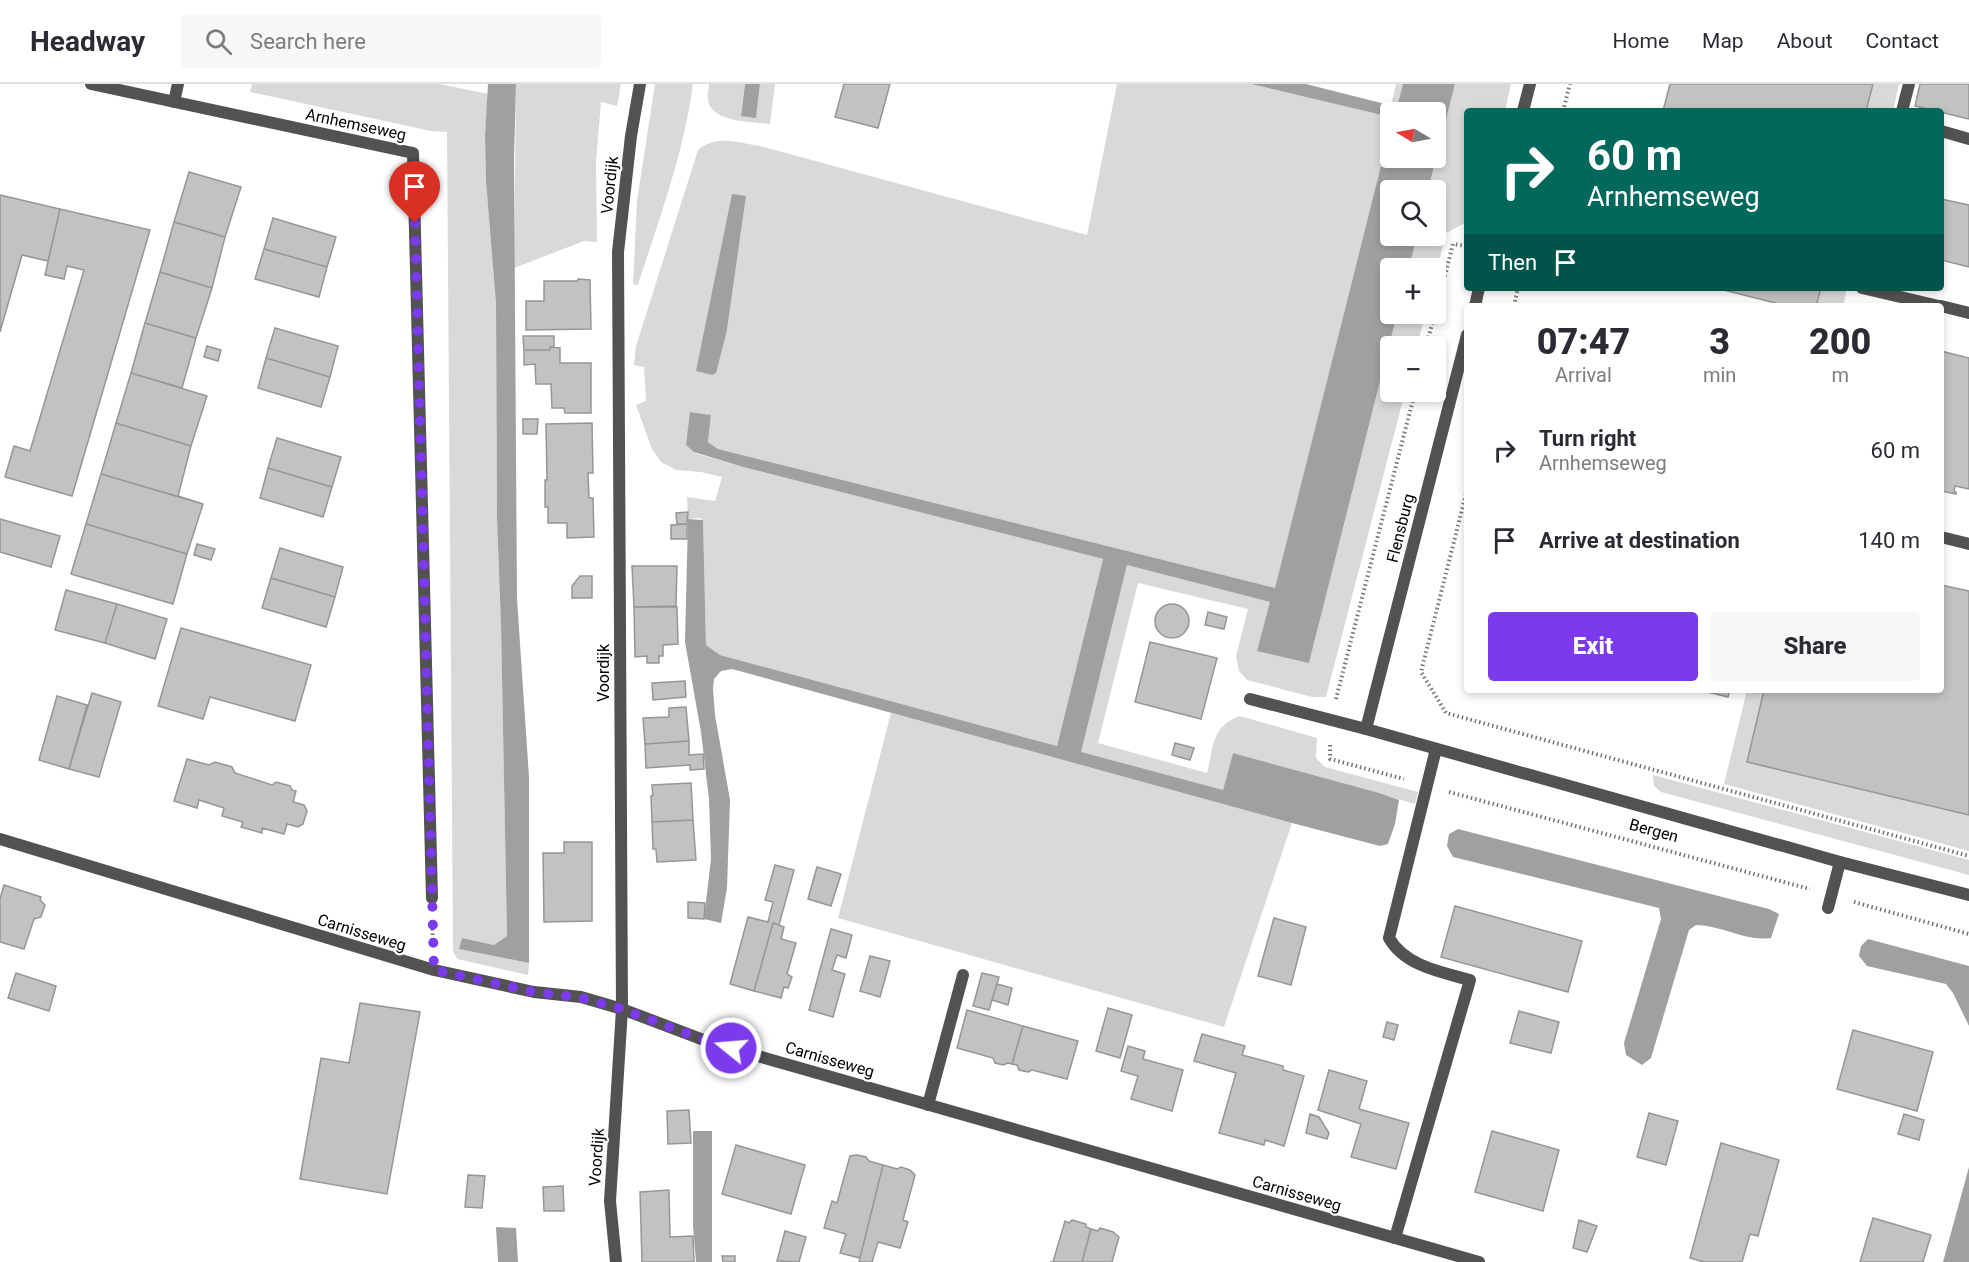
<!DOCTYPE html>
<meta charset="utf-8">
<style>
:root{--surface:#fff;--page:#f7f7f7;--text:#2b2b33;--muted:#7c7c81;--line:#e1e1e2;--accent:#7c3aed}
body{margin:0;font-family:Roboto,sans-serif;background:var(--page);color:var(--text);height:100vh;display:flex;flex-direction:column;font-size:22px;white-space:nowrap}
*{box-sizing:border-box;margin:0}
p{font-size:20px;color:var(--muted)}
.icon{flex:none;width:33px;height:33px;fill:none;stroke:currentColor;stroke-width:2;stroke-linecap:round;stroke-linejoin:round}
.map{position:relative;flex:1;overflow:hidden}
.drawer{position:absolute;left:1464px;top:219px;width:480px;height:390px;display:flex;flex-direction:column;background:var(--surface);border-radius:6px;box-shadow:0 3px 9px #0003}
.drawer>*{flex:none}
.banner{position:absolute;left:1464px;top:24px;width:480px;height:183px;border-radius:6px;box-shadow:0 3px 9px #0003;background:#00695c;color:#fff;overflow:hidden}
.needle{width:39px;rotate:280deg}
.fabs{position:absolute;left:1380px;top:18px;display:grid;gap:12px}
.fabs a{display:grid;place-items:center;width:66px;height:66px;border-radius:6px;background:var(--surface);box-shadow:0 3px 9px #0003;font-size:30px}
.pin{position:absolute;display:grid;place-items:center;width:51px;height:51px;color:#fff;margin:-62px -26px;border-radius:50% 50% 50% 0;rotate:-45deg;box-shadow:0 0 6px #0007}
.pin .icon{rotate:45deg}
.me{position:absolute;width:66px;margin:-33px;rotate:287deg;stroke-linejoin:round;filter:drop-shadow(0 0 4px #0008)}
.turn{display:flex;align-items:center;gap:21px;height:126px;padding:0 24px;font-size:27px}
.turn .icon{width:78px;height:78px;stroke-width:2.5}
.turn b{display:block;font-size:42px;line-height:51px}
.then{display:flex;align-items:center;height:57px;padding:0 24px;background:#0003;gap:12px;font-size:22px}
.eta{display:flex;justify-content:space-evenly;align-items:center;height:102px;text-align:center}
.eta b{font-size:36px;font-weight:800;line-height:42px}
.action{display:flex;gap:12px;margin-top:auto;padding:12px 24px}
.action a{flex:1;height:69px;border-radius:6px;background:var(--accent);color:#fff;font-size:24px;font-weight:800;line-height:69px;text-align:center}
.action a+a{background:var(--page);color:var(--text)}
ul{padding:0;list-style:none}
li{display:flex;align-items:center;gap:18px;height:90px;padding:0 24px}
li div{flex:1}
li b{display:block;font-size:22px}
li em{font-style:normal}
header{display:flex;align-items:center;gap:36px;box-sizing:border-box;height:84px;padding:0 30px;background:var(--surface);border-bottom:2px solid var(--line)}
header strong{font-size:28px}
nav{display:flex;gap:33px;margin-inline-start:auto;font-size:21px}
.search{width:420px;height:54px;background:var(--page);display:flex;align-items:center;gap:15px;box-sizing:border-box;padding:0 21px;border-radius:6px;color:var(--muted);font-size:22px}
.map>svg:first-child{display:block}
.green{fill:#d9d9d9;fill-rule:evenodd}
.water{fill:#a0a0a0}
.building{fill:#c2c2c2;stroke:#969696;stroke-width:1.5}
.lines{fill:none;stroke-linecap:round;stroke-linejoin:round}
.path{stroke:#747474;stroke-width:4;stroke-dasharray:1.5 3;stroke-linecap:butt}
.service{stroke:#525252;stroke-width:12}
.minor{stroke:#525252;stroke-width:12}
.route{stroke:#7c3aed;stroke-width:10;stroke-dasharray:0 18}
.labels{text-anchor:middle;stroke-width:4.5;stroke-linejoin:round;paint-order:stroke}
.street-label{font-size:16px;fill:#000;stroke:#fff}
</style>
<header>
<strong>Headway</strong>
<div class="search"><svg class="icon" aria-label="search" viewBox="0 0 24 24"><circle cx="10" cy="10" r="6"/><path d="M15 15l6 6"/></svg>Search here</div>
<nav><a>Home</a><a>Map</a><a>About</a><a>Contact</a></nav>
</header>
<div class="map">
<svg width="1969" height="1178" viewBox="0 0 1969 1178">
<rect width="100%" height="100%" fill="#fff"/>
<!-- green -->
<path class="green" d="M252 0H440L488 10 485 53 486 97 496 220 497 435 501 542 507 852 494 861 462 854 460 865 529 879 528 891 457 875 453 867 447 48 431 47 250 8Z
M516 0H621L617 22 601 18 596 78 597 158 584 157 514 184Z
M655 0H693C684 69 659 135 638 201L633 200 637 117Z
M709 0H745L741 31 756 33 760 0H775L770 40C752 38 709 38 708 15 707 10 709 5 709 0Z
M1117 0H1251L1390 33V47L1275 505 718 365 708 358 711 331 691 328 694 368 698 370 743 383 1103 475 1057 662 720 571 706 561 703 436 700 434 688 435 687 413 715 417 722 393 701 388 676 386 661 378 652 365 636 321 646 317 644 283 634 281 636 262 698 66C717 50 738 59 760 62L1087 151ZM732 111 746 112 727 246 719 184Z
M1396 0H1403L1397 23 1391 21Z
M1455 0H1511L1505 27H1467V138L1446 149 1436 190V184H1409L1417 152H1436V106H1428Z
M1873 0H1899L1893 27H1866Z
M1821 204H1847L1843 222H1816Z
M1397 230H1425L1417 262H1390V308H1405L1326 613H1312L1247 596 1239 587 1236 572 1248 525 1138 499 1098 659 1207 689C1214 663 1211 642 1240 632L1317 654 1316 674 1325 683 1418 708 1415 720 1233 669 1223 706 1080 669 1127 481 1270 518 1309 579Z
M1747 606H1764L1747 678 1969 731V767L1724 700Z
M891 629 1292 739 1224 943 838 834Z
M1653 691 1969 776V791L1661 708 1654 702Z"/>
<!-- water -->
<path class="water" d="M488 0H516L514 75 517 515 529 693V879L459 865 462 854 494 861 507 852 501 542 497 435 496 220 486 97 485 52Z
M745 0H760L756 34 741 32Z
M1251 0H1306L1397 23 1403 0H1455L1428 106H1390V152H1417L1409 184H1390V230H1397L1309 579 1257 567 1270 518 1127 481 1081 668 1223 706 1233 669 1379 709 1399 716 1395 740 1388 760 1380 762 1292 739 732 585 721 587 714 595 713 605 715 631 730 716 727 804 721 839 704 835 711 775 709 715 701 648 685 558 688 435 703 436 706 561 720 571 1057 662 1103 475 743 383 694 368 686 361 690 328 711 331 708 358 718 365 1275 504 1390 46V74H1436V28H1390V33Z
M732 110 746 112 727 246 716 289 712 291 696 287Z
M1458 745 1769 825 1779 830 1771 854C1746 858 1721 841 1696 841L1689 846 1651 974 1642 981 1626 971 1624 959 1661 835 1659 824 1453 773 1447 762 1449 750Z
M1868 855 1969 882V942L1953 909 1946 900 1867 882 1859 872 1861 862Z
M693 1047H712V1178H696L693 1141Z
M1969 1083V1178H1943Z
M496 1143 516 1144 518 1178H498Z"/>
<!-- building -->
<path class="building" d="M844 0H890L878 44 835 33Z
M1670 0H1873L1866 27H1663Z
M1920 0H1969V35L1915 22Z
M189 88 241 103 225 153 174 138Z
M0 111 60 125 48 177 22 171 0 248Z
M1941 115 1969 121V183L1941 176Z
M60 125 150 146 72 412 5 393 14 362 30 367 84 186 67 182 64 195 45 191Z
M273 134 336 153 327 183 264 165Z
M174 138 225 153 212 204 160 188Z
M264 165 327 183 319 213 255 195Z
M160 188 212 204 196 254 145 239Z
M578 195 590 196 591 245 526 246V217H544V197H578Z
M1716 204H1821L1816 222H1787Z
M145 239 196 254 182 304 131 289Z
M275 244 338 262 330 293 266 274Z
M523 252H554V263H550V266H524Z
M207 262 221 266 218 277 204 273Z
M550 263 560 264V279H591V329H565L564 324H552L551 300H536L535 280 524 281V266H550Z
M1941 267 1969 274V405L1955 402 1954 408H1956V410L1941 407Z
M266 274 330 293 321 323 258 304Z
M131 289 207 312 191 362 116 339Z
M523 335H538L537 350H523Z
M116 339 191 362 178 412 203 420 101 390Z
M592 339 593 389H588L589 414H593L594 453 567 454V439H548V423H545V396H547L546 340Z
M277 354 341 373 332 403 268 384Z
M268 384 332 403 323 433 260 414Z
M101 390 203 420 187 470 86 440Z
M688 428 687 440H677L676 429Z
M0 435 60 452 51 483 0 468Z
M86 440 187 470 173 520 71 490Z
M687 440V455H671V441Z
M197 460 215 465 211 476 194 471Z
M280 464 343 483 335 513 271 494Z
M632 482H677L676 522 634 523Z
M580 492H592V514H572V502Z
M271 494 335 513 326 543 262 524Z
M1941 501 1969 507V731L1747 678 1764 606H1941Z
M66 506 117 520 105 559 55 546Z
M117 520 167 535 155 575 105 559Z
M1155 537a17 17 0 1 1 34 0a17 17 0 1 1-34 0Z
M634 523H677L678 560 663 561V572H659V579H647V572L635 573Z
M1208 528 1227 533 1224 545 1205 541Z
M181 544 311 581 295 637 210 613 203 635 158 622Z
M1150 558 1217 574 1201 635 1135 618Z
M685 597 686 613 653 616 652 599Z
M1699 606H1730L1728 613Z
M92 609 121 618 99 693 69 685Z
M57 612 87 621 69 685 39 676Z
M686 623 689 657 645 660 643 634 669 633V624Z
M689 657V671L703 670 704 685 690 686V681L646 684 645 660Z
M1175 659 1194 664 1190 676 1172 671Z
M187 675 209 681 215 678 232 683 235 689 272 701 276 698 290 702 292 706 296 707 293 718 304 721 307 727 303 740 298 743 287 740 284 750 262 744V749L241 743 243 738 222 732 224 724 199 716 197 724 174 717Z
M691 699 693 736 652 738 651 712 653 711 652 701Z
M693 736 696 776 657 778 656 765H653L652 738Z
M564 758H592V837L544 838 543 769H564Z
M775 781 794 786 779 841 773 839 754 907 730 900 748 833 768 838 773 818 765 816Z
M817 783 841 790 831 822 808 815Z
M4 801 41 813 40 816 45 821 41 833 34 835 24 865 0 858V815Z
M688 818 705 819 704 835 688 834Z
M1455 822 1582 857 1568 908 1441 873Z
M1274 834 1306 843 1291 901 1258 892Z
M773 839 784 843 781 855 796 859 787 890 792 893 788 904 784 903 781 914 754 907Z
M831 845 852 851 846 874 837 871 832 886 845 890 833 933 809 926Z
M870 872 890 877 880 913 860 907Z
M16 889 56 902 49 927 8 914Z
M982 889 999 893 989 926 973 922Z
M997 900 1012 904 1008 921 992 916Z
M360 919 420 928 387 1110 300 1095 321 974 349 979Z
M1108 924 1132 931 1120 974 1096 967Z
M967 926 1023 942 1012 980 1008 979 1003 981 995 979 993 974 957 964Z
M1519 927 1559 938 1551 969 1510 959Z
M1387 938 1398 941 1394 956 1383 953Z
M1023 942 1078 957 1067 995 1032 986 1028 988 1019 986 1017 981 1012 980Z
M1853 946 1933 968 1917 1027 1837 1005Z
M1202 950 1245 962 1242 971 1283 982V986L1304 992 1284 1062 1265 1056 1264 1061 1219 1049 1236 989 1194 977Z
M1128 962 1145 967 1143 975 1183 986 1172 1027 1131 1015 1138 992 1121 987Z
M1329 986 1367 997 1359 1025 1409 1039 1396 1085 1351 1073 1361 1040 1318 1026Z
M689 1026 691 1059 668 1060 667 1027Z
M1649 1029 1678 1037 1666 1081 1637 1073Z
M1310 1030 1319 1033 1329 1049 1327 1055 1306 1049Z
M1904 1030 1924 1036 1919 1056 1898 1050Z
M1492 1047 1559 1066 1543 1127 1475 1108Z
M1721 1059 1779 1076 1758 1152 1750 1150 1742 1178H1704L1690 1174Z
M736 1061 805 1081 791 1130 722 1110Z
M857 1071 866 1073 869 1077 883 1081 860 1174 840 1169 846 1150 824 1144 832 1117 837 1119 850 1072Z
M883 1081 897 1085 901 1083 910 1086 915 1091 903 1136 908 1138 900 1164 878 1158 872 1178H859Z
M468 1091 485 1092 482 1124 465 1123Z
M563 1102 564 1127H544L543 1103Z
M669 1106 670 1153 693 1152 694 1178H642L640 1108Z
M1873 1134 1931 1151 1923 1178H1860Z
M1072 1136 1086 1140V1143L1091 1145 1082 1178H1050H1053L1065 1137 1069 1139Z
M1579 1136 1597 1142 1587 1168 1573 1164Z
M1100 1144 1113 1148 1119 1153 1112 1178H1082L1091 1145 1098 1147Z
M785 1147 806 1153 799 1178 777 1177Z
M722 1172H735V1178H723Z"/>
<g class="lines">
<!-- path -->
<path class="path" d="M1563 27 1570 0
M1514 222 1518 204
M1436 227 1453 160 1467 162
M1426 262 1435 230
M1467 406 1421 588 1446 629 1969 772
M1336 615 1415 308
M1330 661V675L1404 695
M1449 708 1810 805
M1854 818 1969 850
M432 836 433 862"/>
<!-- service -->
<path class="service" d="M174 18 178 0
M1902 27 1909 0
M1941 47 1969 55
M1862 204 1939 222
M1941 222 1969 229
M1941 453 1969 460
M1250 615 1366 645
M1828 824 1840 778
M928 1021 963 891
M1395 1154 1470 896C1441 888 1405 882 1389 854L1436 665"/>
<!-- minor -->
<path class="minor" d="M91 0 413 69 432 814
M1523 27 1530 0
M1475 222 1479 204
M1467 251 1366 645 1840 778 1969 811
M0 755 434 886 534 908 581 913 622 925 709 958 1479 1178
M616 1178 610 1117 622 925 618 168 631 52 640 0"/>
</g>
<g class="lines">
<!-- route -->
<path class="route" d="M415 139 434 886 534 908 581 914 622 925 709 958 731 964"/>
</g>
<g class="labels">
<!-- street labels -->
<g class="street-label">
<text transform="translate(356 40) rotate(12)" y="6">Arnhemseweg</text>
<text transform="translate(609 101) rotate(-84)" y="6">Voordijk</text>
<text transform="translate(1400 444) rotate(-76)" y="6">Flensburg</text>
<text transform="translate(603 589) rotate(-90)" y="6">Voordijk</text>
<text transform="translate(1654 746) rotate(15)" y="6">Bergen</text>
<text transform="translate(362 848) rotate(17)" y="6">Carnisseweg</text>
<text transform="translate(830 975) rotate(16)" y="6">Carnisseweg</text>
<text transform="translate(596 1073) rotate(-86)" y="6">Voordijk</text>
<text transform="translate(1297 1109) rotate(16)" y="6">Carnisseweg</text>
</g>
</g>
</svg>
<div class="fabs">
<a><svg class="needle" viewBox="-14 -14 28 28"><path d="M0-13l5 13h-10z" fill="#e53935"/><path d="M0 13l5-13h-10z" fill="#7c7c81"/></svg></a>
<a><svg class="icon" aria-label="search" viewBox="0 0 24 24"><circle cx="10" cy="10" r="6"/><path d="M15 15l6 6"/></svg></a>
<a>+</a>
<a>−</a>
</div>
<div class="pin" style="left:415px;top:139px;background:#d93025"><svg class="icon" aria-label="arrive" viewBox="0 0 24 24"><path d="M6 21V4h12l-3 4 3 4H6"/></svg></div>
<svg class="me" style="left:731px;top:964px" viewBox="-20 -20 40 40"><circle r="17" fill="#7c3aed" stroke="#fff" stroke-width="3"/><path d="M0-11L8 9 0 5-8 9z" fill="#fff"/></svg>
<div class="banner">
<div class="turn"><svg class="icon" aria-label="right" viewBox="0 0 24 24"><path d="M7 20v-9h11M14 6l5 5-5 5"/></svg><div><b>60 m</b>Arnhemseweg</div></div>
<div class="then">Then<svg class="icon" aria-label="arrive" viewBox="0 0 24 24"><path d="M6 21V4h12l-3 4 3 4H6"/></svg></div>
</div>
<section class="drawer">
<div class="eta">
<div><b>07:47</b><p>Arrival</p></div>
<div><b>3</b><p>min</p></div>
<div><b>200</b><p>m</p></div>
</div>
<ul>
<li><svg class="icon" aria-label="right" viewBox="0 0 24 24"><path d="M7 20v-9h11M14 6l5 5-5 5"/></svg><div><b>Turn right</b><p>Arnhemseweg</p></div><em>60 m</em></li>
<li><svg class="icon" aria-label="arrive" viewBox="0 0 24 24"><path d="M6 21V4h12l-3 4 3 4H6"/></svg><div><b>Arrive at destination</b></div><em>140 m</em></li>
</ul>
<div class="action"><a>Exit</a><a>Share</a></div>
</section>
</div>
